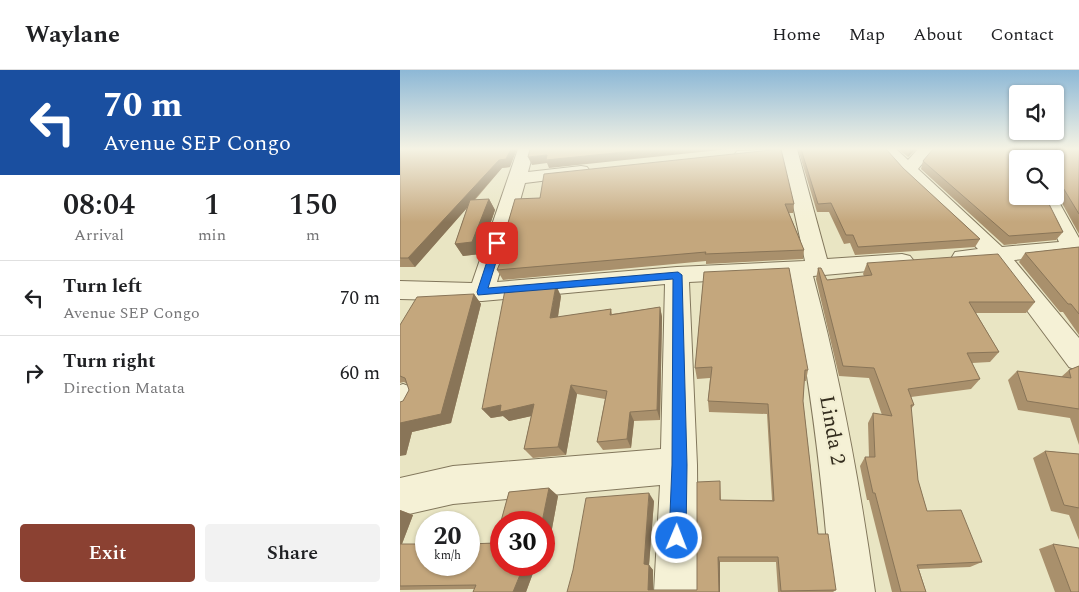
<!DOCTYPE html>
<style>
:root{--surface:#fff;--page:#f2f2f2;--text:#202124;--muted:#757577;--line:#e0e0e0;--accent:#8b4132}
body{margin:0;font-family:Spectral,serif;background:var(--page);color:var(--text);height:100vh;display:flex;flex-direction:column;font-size:19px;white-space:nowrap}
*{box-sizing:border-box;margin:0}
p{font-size:16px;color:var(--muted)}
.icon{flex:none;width:28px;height:28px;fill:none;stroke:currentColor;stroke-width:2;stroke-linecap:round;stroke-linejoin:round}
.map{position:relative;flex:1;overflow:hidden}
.details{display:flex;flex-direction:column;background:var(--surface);width:400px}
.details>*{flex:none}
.banner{background:#1a4fa0;color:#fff;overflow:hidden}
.buttons{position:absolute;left:609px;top:15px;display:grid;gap:10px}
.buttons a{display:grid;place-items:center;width:55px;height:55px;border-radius:5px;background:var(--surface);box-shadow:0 1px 4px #0004;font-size:25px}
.speed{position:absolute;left:15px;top:441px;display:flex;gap:10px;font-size:25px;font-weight:700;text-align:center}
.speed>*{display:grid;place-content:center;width:65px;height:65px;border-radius:50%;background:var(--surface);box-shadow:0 1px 4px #0004;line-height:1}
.speed small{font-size:12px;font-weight:400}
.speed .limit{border:8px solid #d22;background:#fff;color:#111}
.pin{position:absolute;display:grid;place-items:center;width:42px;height:42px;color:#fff;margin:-21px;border-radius:10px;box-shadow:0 2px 8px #0006}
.me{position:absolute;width:55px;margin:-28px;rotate:1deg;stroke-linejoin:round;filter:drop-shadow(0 0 4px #0008)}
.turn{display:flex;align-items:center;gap:18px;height:105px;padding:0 20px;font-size:22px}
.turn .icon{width:65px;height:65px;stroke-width:2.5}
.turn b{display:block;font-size:35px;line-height:42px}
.eta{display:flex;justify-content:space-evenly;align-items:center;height:85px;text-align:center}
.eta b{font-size:30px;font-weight:600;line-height:35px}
.cta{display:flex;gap:10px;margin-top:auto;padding:10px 20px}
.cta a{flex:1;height:58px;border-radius:5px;background:var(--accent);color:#fff;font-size:20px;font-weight:600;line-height:58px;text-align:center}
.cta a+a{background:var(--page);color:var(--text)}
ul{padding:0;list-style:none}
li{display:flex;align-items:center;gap:15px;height:75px;padding:0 20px;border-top:1px solid var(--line)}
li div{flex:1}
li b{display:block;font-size:19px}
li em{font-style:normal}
header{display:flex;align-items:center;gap:30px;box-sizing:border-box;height:70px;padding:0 25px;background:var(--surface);border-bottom:1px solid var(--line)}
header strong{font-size:24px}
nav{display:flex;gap:28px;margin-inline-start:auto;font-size:18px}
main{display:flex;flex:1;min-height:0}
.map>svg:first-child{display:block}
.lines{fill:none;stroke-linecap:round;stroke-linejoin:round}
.minor-casing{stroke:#82775c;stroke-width:2}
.minor{fill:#f5f1d6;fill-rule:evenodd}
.wall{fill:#a9906c}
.shaded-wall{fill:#897558}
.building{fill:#c4a77d;stroke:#897558}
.route{fill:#1a73e8;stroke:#114b97}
.labels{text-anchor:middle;stroke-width:4.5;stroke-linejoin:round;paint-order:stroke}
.near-street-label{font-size:21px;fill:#332c1e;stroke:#f2eed2}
</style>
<header>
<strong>Waylane</strong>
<nav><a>Home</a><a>Map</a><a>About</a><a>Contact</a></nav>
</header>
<main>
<section class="details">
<div class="banner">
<div class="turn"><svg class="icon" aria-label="left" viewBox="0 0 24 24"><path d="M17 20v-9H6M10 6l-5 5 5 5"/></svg><div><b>70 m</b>Avenue SEP Congo</div></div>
</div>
<div class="eta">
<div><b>08:04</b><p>Arrival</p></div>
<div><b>1</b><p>min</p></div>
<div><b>150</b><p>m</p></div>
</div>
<ul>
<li><svg class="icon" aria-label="left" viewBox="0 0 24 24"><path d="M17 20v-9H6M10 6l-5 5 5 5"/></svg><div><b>Turn left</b><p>Avenue SEP Congo</p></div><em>70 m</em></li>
<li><svg class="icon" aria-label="right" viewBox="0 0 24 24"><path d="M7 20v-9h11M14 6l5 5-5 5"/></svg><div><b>Turn right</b><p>Direction Matata</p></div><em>60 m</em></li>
</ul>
<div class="cta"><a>Exit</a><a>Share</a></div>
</section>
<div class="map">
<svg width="679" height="522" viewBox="0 0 679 522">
<rect width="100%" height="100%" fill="#e9e5c3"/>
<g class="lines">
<defs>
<path id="minor" d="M118 79H134L128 102 181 96 187 97 190 101 187 105 181 106 125 113 97 212 277 197 405 191 382 85 343 89 337 87 335 84 337 81 397 79 427 189 502 184 510 186 514 191 510 196 502 198 413 206C441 310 460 415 475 522H431C423 416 411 311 389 207L289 212 297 395 298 522H254L260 415 53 434 0 446V408L53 396 261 379 265 214 82 231 0 229V211L72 213Z
M479 79H496L508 90 518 79H534L518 99 602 177 659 172 637 126 655 125 679 168V184L614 190 679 268V301L669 297 591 192 563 194 555 192 552 187 555 182 578 179 502 105Z
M639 79H655L651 89H635Z
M3 314 14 318 19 328 14 338 0 343V315Z"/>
</defs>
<!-- minor casing -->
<use href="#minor" class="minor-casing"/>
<!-- minor -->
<use href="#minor" class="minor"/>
</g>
<!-- wall -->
<path class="wall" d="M0 79 110 97 102 98 75 130 89 129 95 140 80 184 63 186 55 174 67 138 15 197H0Z
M398 79H486L503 98 580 169 575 177 455 185 450 173 444 174 429 142H417Z
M498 79H516L508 87Z
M656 79H679V164L657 124H655V89H618L663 162 656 170 604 175 521 99 523 91 638 82 655 83Z
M115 129 394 134 393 143H389L404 180 403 189 306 194V191L103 210 97 200 107 176 103 170Z
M679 177V265L663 242H660L619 192 625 183Z
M467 193 635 232 626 243H576L599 282 590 292 572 293 580 309 571 319 511 327 514 335 511 339 518 410 527 441 582 492 570 497 519 499 526 522H492L469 430H467L460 396 465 387H469L468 353 473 343 482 345 469 308 439 306 416 209 418 198 427 210 464 206 463 204Z
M304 202 408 300 406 311H404L403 331 418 464 436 520 433 522H378L376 492H320V522H167L254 431 249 495 253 500V520H297L320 411 321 430H372L367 344 309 342 308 331 310 308 297 309 295 298Z
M74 224 81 234 51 353 12 362 6 385 3 331 9 320 7 314 4 312 0 313V255Z
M161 226 158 247 211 239 212 244 260 237 262 247 260 350 234 351 231 378 203 380 197 372 205 329 177 324 166 385 133 388 124 379 131 346 109 351 103 346 91 348 82 339Z
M679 296V375L670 348 618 340 608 310 617 301 661 307 669 300Z
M645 381 679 384V470L669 445 651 441 633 388Z
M149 418 158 426 151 464H148L144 476V452H101V495H136L126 522H73L74 519 0 520V440L13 445 2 474H26V495H69V474L95 473 109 422Z
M653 474 679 522H655L639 479Z"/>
<!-- shaded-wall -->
<path class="shaded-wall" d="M111 79H117L110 97 102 98 15 197 8 188 99 90Z
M254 79H329L149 98 147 93 132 95 128 87 147 85Z
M511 79H516L508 87 510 80Z
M89 129 95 140 80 184 63 186 55 174Z
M110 169 108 179 103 170Z
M156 215 161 226 156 259 150 248Z
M74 224 81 234 51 353 12 362 6 385 0 386V353Z
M260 237 262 247 260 350 257 340Z
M171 315 177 324 166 385 158 377Z
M134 334 141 344 109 351 103 346 91 348 82 339 101 335Z
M230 342 234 351 231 378 227 369Z
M149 418 158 426 151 464 144 459V452H142Z
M249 423 254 431 249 495 253 500V522L248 520 244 494Z
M0 440 13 445 0 479Z
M144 461 148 464 144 476Z
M318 487 320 492V522H319Z
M124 495H136L126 522H113Z"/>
<!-- building -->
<path class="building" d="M0 79H111L106 89 99 90 8 188H0Z
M130 79H254L146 90 147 85 128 87Z
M381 79 394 134H385L404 180 305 184 306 182 97 200 110 169 103 170 115 129 140 128 144 104Z
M401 79H486L503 98 580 169 458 177 453 165H446L431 133 418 134Z
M533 79H639L638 82 657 83 658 79H679V144L662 116H655V89H618V126H645L663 162 609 166 523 91Z
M89 129 72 172 55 174 70 130Z
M679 177V244L671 234H668L625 183Z
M598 184 635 232H569L599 282 567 283 580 309 508 319 514 335H511L518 410 527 441 561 440 582 492 517 495 526 522H501L475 423H473L465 387H475L473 343 492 346 474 298 443 296 418 198H421L427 210 472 205 467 193Z
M389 198 408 300H405L403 331 418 464H428L436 520 381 521 378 487H318L319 522H167L173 500 186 428 249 423 244 494 249 495 248 520H297V412L320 411V430L374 431 368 334 308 331 312 297 295 298 304 202Z
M156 215 150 248 211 239 210 245 260 237 257 340 230 342 227 369 197 372 207 321 171 315 158 377 124 379 134 334 100 342 101 335 82 339 105 220Z
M74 224 41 344 0 353V332L3 331 9 320 5 308 0 306V255L17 227Z
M679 296V339L627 331 617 301 671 308 669 300Z
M645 381 679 384V438L664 435Z
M149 418 142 452H101V495H124L113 522H73L76 515 0 516V474H26V495H69V474L95 473 109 422Z
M653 474 679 478V522H671Z"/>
<!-- sky -->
<linearGradient id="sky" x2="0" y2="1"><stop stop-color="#8db8d6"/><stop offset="0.52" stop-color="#f5f3e4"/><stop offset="1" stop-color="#f5f3e4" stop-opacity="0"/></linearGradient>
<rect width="679" height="152" fill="url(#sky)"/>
<!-- route -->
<path class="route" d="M97 170 102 173 88 218 278 202 282 205 287 395 286 468 283 474 277 476 271 474 269 468 272 395 273 209 78 225 77 222 93 173Z"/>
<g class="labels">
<!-- near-street labels -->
<g class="near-street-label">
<text transform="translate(433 360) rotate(80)" y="7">Linda 2</text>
</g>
</g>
</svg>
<div class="buttons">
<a><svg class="icon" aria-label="sound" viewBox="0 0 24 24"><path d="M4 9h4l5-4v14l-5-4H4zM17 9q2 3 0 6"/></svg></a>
<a><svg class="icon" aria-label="search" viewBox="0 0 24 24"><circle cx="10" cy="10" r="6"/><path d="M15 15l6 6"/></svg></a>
</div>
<div class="speed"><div>20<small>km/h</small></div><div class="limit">30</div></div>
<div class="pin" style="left:97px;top:173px;background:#d93025"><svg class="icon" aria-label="arrive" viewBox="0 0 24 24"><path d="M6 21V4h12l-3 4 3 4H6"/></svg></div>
<svg class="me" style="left:277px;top:468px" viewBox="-20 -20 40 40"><circle r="17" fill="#1a73e8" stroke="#fff" stroke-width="3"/><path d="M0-11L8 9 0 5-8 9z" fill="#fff"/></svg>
</div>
</main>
